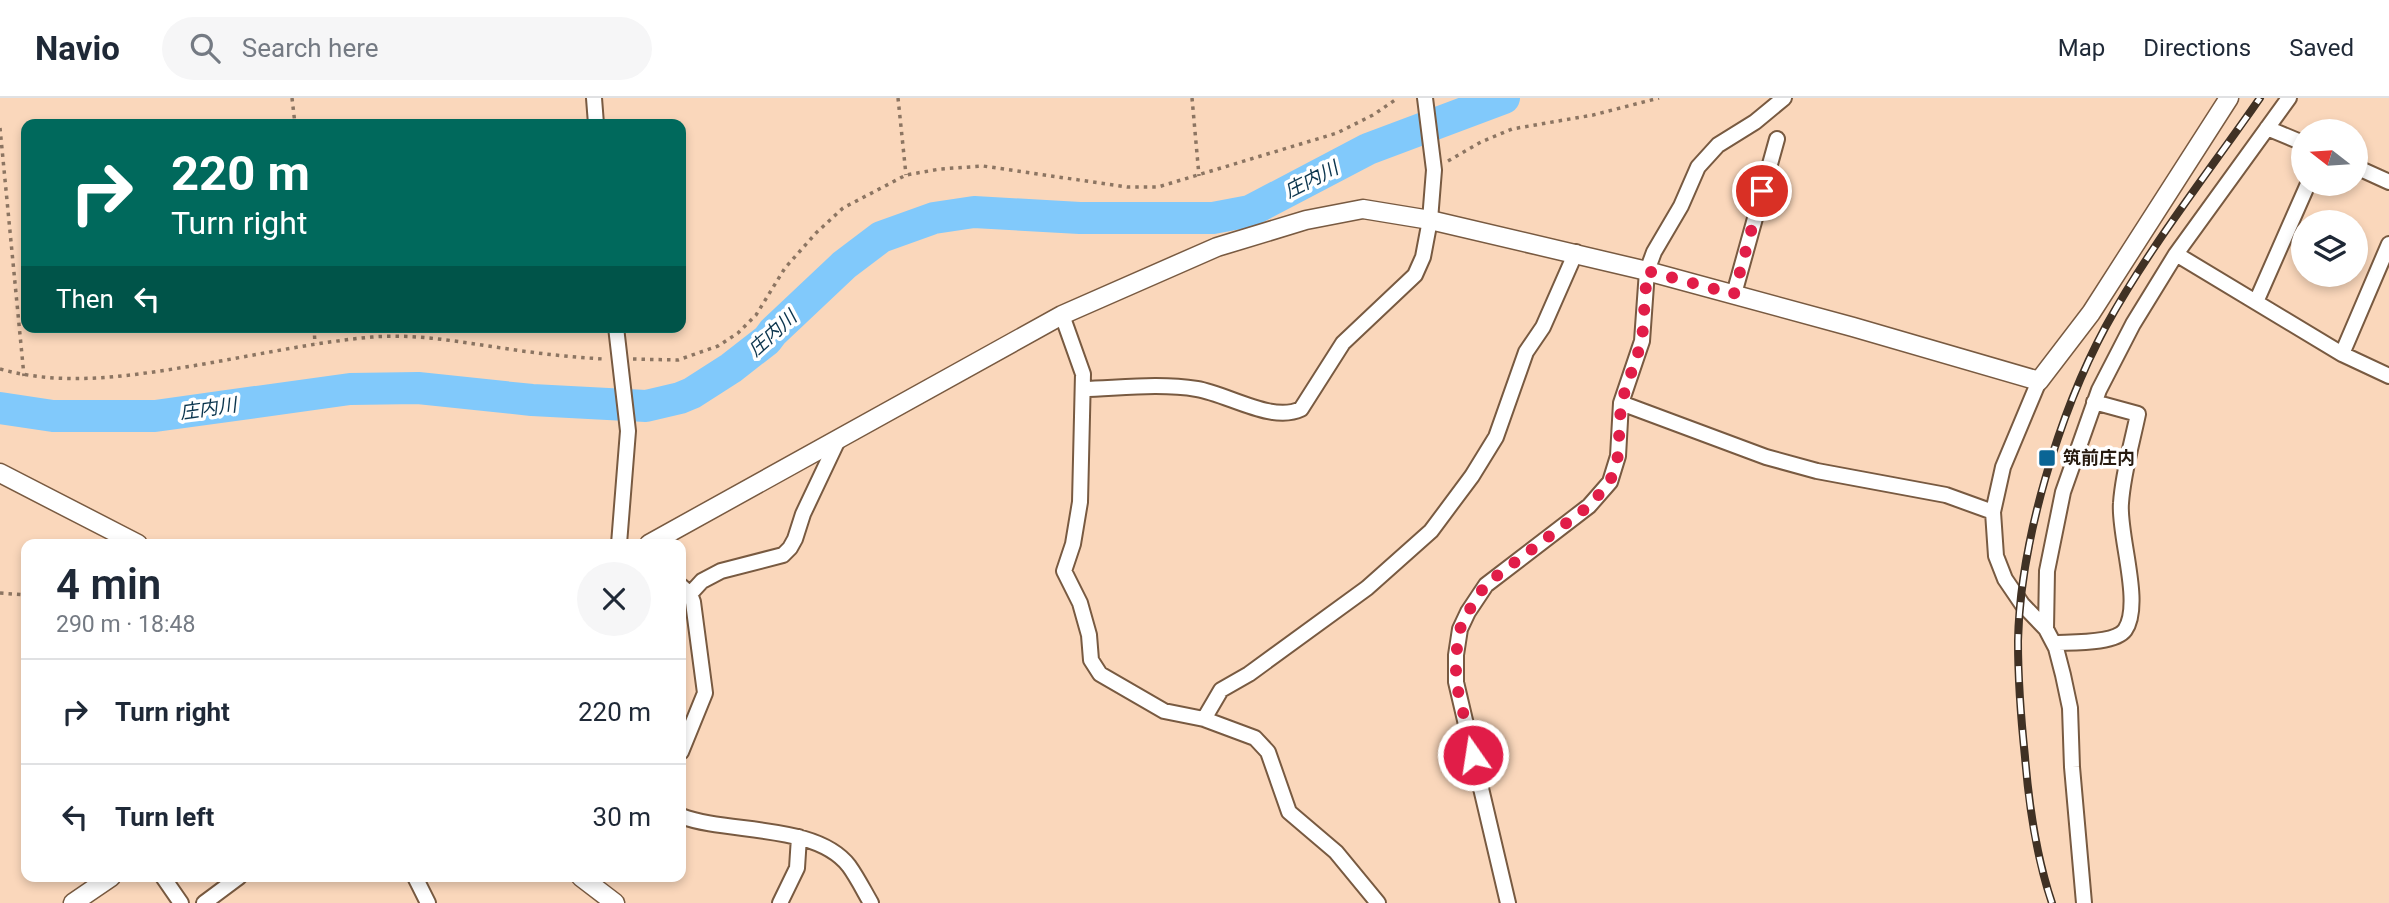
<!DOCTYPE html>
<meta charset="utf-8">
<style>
:root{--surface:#fff;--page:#f6f6f7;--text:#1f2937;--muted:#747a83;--line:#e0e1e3}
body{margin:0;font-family:Roboto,"Noto Sans JP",sans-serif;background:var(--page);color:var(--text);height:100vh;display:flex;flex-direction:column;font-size:26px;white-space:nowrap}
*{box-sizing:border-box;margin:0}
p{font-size:23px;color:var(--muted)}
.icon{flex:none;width:38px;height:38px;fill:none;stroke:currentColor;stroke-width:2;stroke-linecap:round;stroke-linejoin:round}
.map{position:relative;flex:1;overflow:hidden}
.drawer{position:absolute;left:21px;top:441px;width:665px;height:343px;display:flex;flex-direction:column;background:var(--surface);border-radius:14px;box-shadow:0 4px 10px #0003}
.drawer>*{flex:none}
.top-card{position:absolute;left:21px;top:21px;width:665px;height:214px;border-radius:14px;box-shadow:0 4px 10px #0003;background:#00695c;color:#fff;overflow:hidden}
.needle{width:46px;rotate:287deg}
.buttons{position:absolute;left:2291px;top:21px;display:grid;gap:14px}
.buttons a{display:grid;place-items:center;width:77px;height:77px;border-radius:50%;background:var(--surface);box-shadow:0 4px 10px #0003;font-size:35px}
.pin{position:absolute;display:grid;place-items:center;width:60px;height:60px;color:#fff;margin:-30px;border:4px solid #fff;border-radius:50%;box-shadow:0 2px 7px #0007}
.me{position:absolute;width:77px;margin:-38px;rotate:347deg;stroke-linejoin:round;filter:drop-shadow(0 0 5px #0008)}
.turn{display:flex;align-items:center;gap:24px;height:147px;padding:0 35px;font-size:32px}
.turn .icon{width:91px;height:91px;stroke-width:2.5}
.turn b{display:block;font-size:49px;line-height:60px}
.then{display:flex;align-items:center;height:66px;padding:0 35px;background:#0003;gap:14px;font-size:26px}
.round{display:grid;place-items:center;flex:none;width:74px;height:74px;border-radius:37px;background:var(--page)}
.summary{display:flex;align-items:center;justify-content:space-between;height:119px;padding:0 35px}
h1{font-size:42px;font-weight:600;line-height:52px}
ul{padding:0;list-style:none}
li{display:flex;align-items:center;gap:21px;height:105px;padding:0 35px;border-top:2px solid var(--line)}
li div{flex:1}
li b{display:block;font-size:26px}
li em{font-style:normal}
header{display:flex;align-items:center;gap:42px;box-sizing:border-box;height:98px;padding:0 35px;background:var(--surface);border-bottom:2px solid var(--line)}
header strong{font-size:33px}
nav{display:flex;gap:38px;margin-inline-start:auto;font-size:24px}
.search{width:490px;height:63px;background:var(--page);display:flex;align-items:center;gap:18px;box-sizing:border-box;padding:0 24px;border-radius:38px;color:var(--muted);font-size:26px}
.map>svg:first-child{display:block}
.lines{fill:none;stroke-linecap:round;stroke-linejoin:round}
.river{stroke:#81c9fb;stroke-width:32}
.minor-casing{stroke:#785a41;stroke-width:18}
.tertiary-casing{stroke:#785a41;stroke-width:21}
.path{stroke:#8c7562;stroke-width:3.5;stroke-dasharray:3.5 5;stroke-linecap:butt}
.minor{stroke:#fff;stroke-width:14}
.tertiary{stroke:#fff;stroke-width:18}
.rail-casing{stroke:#403124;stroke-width:8}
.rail{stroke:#fff;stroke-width:5;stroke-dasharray:16;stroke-linecap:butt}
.route{stroke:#e11d48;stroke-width:12;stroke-dasharray:0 21.6}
.poi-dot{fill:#0a6595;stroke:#fff;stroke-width:2.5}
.labels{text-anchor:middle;stroke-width:7;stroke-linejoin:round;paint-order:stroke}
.poi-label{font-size:18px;font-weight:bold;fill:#271b10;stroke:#fff;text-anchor:start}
.water-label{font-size:19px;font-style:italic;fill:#0b354e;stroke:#fff}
</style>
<header>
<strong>Navio</strong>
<div class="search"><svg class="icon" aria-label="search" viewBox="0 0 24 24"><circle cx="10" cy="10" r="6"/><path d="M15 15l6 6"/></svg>Search here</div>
<nav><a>Map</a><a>Directions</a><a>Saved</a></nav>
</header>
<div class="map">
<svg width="2389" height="805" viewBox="0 0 2389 805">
<rect width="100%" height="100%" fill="#fad7bb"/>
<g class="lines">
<!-- river -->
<path class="river" d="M0 310 53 318H155L350 291 418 290 532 302 646 308 680 300 692 295 731 270 767 242 773 234 844 167 881 139 934 120 974 114 1080 120H1213L1250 113 1368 51 1504 0"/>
<defs>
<path id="minor" d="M594 0 596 26
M2267 30 2303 45
M2356 69 2389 84
M2176 156 2342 256 2389 278
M1734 196 1777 41
M2256 204 2308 86
M1062 217 1083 276 1080 404 1073 446 1064 473 1080 505 1089 537 1091 562 1100 576 1164 613 1204 621 1255 640 1268 654 1289 714 1336 754 1378 805
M616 229 628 333 619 446
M2342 256 2389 146
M2039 283 2003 369 1993 414 1996 458 2005 481 2022 506 2046 531 2056 550 2063 577 2070 610 2072 669 2084 805
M1083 291C1120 290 1160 285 1197 291 1228 296 1272 325 1301 311L1343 245 1415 177 1423 159 1430 122 1434 72 1425 0
M1621 305 1766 359 1817 373 1946 397 1993 414
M681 488 690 496 693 504 705 595 681 654
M690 496 702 483 721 473 783 457 790 450 795 441 803 416 838 342
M2046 531 2047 473 2063 394 2099 292 2133 226 2176 156 2289 0
M2054 545C2071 544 2115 546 2125 532 2143 506 2118 436 2121 405 2123 375 2132 345 2138 316L2094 304
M1204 621 1221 592 1249 576 1367 490 1431 433 1472 378 1496 339 1526 254 1543 229 1576 154
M681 718C727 736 816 725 849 768 857 779 864 793 871 805
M163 779 181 805
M415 779 428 805
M204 805 239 779
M780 805 797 770 799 739
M1508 805 1456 584V557L1460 531 1468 514 1486 487 1589 408 1610 384 1618 358 1621 305 1642 243 1647 173 1654 154 1681 108 1698 69 1718 47 1755 24 1784 0"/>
<path id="tertiary" d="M0 375 138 446
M649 446 1062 217 1217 149 1306 122 1363 111 1430 122 1647 173 1853 229 2039 283 2091 215 2229 0
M581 779 615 805
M73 805 111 779"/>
</defs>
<!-- minor casing -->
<use href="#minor" class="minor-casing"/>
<!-- tertiary casing -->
<use href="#tertiary" class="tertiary-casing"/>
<!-- path -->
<path class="path" d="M292 0 295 26
M898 0 906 77
M1192 0 1199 78
M0 30 24 278
M1448 63 1481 44 1512 31 1593 17 1659 0
M314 229 315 246
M633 261 678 262 718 248 738 235 756 217 785 170 816 135 843 110 906 77 940 71 983 68 1127 89H1158L1337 35 1373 17 1398 0
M0 271C57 287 116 280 173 271 239 261 306 245 372 239 412 236 449 242 488 248 527 254 565 259 604 261
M0 495 26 497"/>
<!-- minor -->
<use href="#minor" class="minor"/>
<!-- tertiary -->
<use href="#tertiary" class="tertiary"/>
<defs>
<path id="rail" d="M2052 805C2036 758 2029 708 2025 659 2021 621 2018 582 2018 543 2020 444 2059 315 2106 228 2150 148 2208 75 2260 0"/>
</defs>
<!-- rail casing -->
<use href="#rail" class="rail-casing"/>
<!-- rail -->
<use href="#rail" class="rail"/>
</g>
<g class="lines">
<!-- route -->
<path class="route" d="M1473 657 1456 584V557L1460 531 1468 514 1486 486 1589 408 1610 384 1618 358 1621 305 1642 243 1647 173 1734 196 1762 93"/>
</g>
<!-- markers -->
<rect class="poi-dot" x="2038" y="351" width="18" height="18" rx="3.5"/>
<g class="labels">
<!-- poi labels -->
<g class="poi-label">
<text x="2063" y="366">筑前庄内</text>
</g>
<!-- water labels -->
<g class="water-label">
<text transform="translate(1311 81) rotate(-27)" y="7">庄内川</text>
<text transform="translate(772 235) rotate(-42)" y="7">庄内川</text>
<text transform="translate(208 310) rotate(-8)" y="7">庄内川</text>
</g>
</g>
</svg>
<div class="buttons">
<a><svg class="needle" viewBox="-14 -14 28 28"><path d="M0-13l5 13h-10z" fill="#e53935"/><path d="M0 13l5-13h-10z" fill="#747a83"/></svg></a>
<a><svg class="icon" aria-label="layers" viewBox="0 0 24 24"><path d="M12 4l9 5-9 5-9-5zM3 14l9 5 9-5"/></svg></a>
</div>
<div class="pin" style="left:1762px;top:93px;background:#d93025"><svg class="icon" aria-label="arrive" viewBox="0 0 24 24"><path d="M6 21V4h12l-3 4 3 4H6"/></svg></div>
<svg class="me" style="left:1473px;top:657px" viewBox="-20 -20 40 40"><circle r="17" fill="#e11d48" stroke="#fff" stroke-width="3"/><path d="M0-11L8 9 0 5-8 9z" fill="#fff"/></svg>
<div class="top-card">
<div class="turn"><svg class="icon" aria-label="right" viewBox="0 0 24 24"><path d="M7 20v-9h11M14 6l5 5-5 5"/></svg><div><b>220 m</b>Turn right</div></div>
<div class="then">Then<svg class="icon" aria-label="left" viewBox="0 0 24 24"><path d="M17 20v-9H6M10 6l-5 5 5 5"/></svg></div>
</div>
<section class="drawer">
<div class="summary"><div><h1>4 min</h1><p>290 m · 18:48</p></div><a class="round"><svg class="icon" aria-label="close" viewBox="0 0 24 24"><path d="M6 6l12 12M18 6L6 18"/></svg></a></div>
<ul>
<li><svg class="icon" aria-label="right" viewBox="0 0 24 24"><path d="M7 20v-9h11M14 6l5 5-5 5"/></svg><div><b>Turn right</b></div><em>220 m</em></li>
<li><svg class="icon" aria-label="left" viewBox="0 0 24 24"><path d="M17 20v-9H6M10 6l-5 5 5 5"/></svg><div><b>Turn left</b></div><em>30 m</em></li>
</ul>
</section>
</div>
